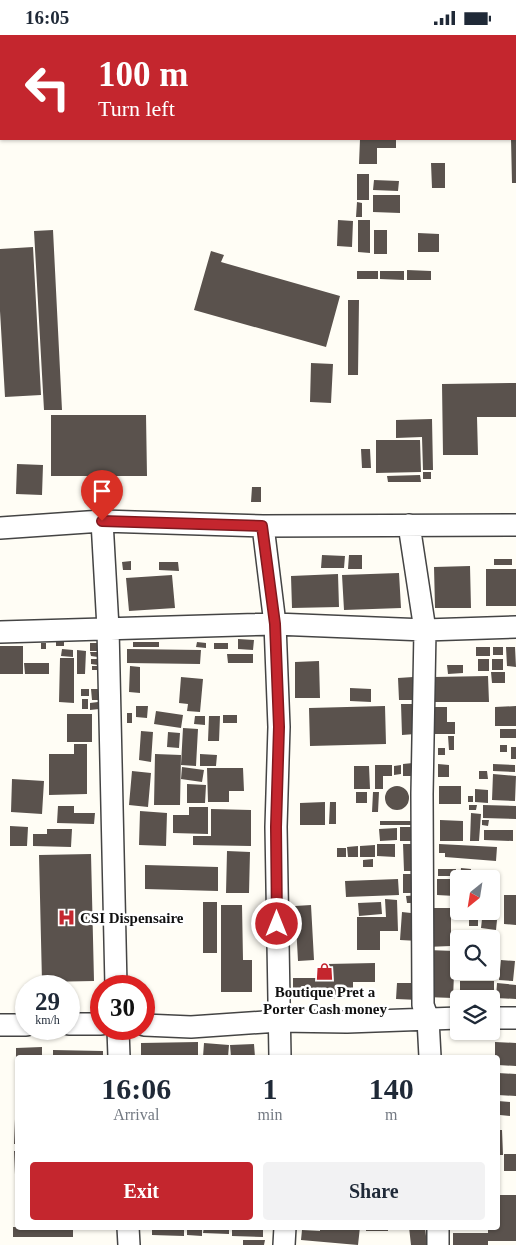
<!DOCTYPE html>
<style>
:root{--surface:#fff;--page:#f2f2f3;--text:#1f2937;--muted:#747a83;--accent:#c4262e}
body{margin:0;font-family:Georgia,serif;background:var(--page);color:var(--text);height:100vh;display:flex;flex-direction:column;font-size:19px;white-space:nowrap}
*{box-sizing:border-box;margin:0}
p{font-size:16px;color:var(--muted)}
.icon{flex:none;width:28px;height:28px;fill:none;stroke:currentColor;stroke-width:2;stroke-linecap:round;stroke-linejoin:round}
.map{position:relative;flex:1;overflow:hidden}
.panel{position:absolute;left:15px;top:1020px;width:485px;height:175px;display:flex;flex-direction:column;background:var(--surface);border-radius:5px;box-shadow:0 1px 4px #0004}
.panel>*{flex:none}
.top-card{position:absolute;left:0px;top:0px;width:516px;height:105px;box-shadow:0 1px 4px #0004;background:#c4262e;color:#fff;overflow:hidden}
.needle{width:32px;rotate:210deg}
.tools{position:absolute;left:450px;top:835px;display:grid;gap:10px}
.tools a{display:grid;place-items:center;width:50px;height:50px;border-radius:5px;background:var(--surface);box-shadow:0 1px 4px #0004;font-size:25px}
.speed{position:absolute;left:15px;top:940px;display:flex;gap:10px;font-size:25px;font-weight:700;text-align:center}
.speed>*{display:grid;place-content:center;width:65px;height:65px;border-radius:50%;background:var(--surface);box-shadow:0 1px 4px #0004;line-height:1}
.speed small{font-size:12px;font-weight:400}
.speed .limit{border:8px solid #d22;background:#fff;color:#111}
.pin{position:absolute;display:grid;place-items:center;width:42px;height:42px;color:#fff;margin:-51px -21px;border-radius:50% 50% 50% 0;rotate:-45deg;box-shadow:0 0 5px #0007}
.pin .icon{rotate:45deg}
.me{position:absolute;width:55px;margin:-28px;rotate:0deg;stroke-linejoin:round;filter:drop-shadow(0 0 4px #0008)}
.turn{display:flex;align-items:center;gap:18px;height:105px;padding:0 15px;font-size:22px}
.turn .icon{width:65px;height:65px;stroke-width:2.5}
.turn b{display:block;font-size:35px;line-height:42px}
.eta{display:flex;justify-content:space-evenly;align-items:center;height:85px;text-align:center}
.eta b{font-size:30px;font-weight:800;line-height:35px}
.action{display:flex;gap:10px;margin-top:auto;padding:10px 15px}
.action a{flex:1;height:58px;border-radius:5px;background:var(--accent);color:#fff;font-size:20px;font-weight:800;line-height:58px;text-align:center}
.action a+a{background:var(--page);color:var(--text)}
.status{display:flex;justify-content:space-between;align-items:center;height:35px;padding:0 25px;background:var(--surface);direction:ltr}
.status svg{height:14px;fill:currentColor}
.map>svg:first-child{display:block}
.building{fill:#5a524d}
.lines{fill:none;stroke-linecap:round;stroke-linejoin:round}
.minor-casing{stroke:#444;stroke-width:24}
.minor{stroke:#fff;stroke-width:21}
.route-casing{stroke:#7f191e;stroke-width:12}
.route{stroke:#c4262e;stroke-width:9}
.labels{text-anchor:middle;stroke-width:5;stroke-linejoin:round;paint-order:stroke}
.poi-label{font-size:15px;font-weight:bold;fill:#111;stroke:#fff;text-anchor:start}
</style>
<div class="status"><b>16:05</b><svg viewBox="0 0 49 12"><path d="M0 12V9h3v3zM5 12V6h3v6zM10 12V3h3v9zM15 12V0h3v12zM26 1h20v11H26zM47 4h2v5h-2z"/></svg></div>
<div class="map">
<svg width="516" height="1210" viewBox="0 0 516 1210">
<rect width="100%" height="100%" fill="#fffdf5"/>
<!-- building -->
<path class="building" d="M360 104H396V113H377V129H359Z
M511 104H516V148H512Z
M431 128H445V153H432Z
M357 139H369V165H357Z
M374 145 399 146 398 156 373 155Z
M373 160H400V178L373 177Z
M357 167 362 168V182H356Z
M338 185 353 186 352 212 337 211Z
M358 185H370V218L358 217Z
M53 195 62 375H44L34 196Z
M374 195H387V219H374Z
M418 198 439 199V217H418Z
M33 212 41 360 5 362 0 276V214Z
M211 216 224 220 221 227 340 261 326 312 194 275Z
M407 235 431 236V245H407Z
M357 236H378V244H357Z
M380 236H404V245L380 244Z
M348 265H359L358 340H348Z
M311 328 333 329 331 368 310 367Z
M516 348V382H477L478 420H443L442 349Z
M51 380H146L147 441H51Z
M432 384 433 435H423L422 402 396 403V385Z
M376 405H420L421 437 376 438Z
M361 414H370L371 433H362Z
M17 429 43 430 42 460 16 459Z
M423 437H431V444H423Z
M420 440 421 447H388L387 441Z
M252 452H261V467H251Z
M322 520 345 521 344 533H321Z
M349 520H362V534H348Z
M494 524H512V530H494Z
M131 526V535H123L122 527Z
M159 527H178L179 536 159 535Z
M470 531 471 573H435L434 532Z
M486 534H516V571H486Z
M399 538 401 573 344 575 342 540Z
M338 539 339 572 292 573 291 541Z
M172 540 175 573 129 576 126 543Z
M238 604 254 605 253 615 238 614Z
M56 606H64V611H56Z
M133 607H159V612H133Z
M197 607 206 608V613L196 612Z
M41 608H46V614H41Z
M90 608H98V616H90Z
M214 608H228V614H214Z
M0 611H23V639H0Z
M476 612H490V621H476Z
M493 612H503V620H493Z
M506 612H515L516 632 507 631Z
M62 614 73 615V622L61 621Z
M127 614 201 615 200 629 127 628Z
M77 615 86 616 85 639H77Z
M90 617H98V622L91 621Z
M227 619H253V628H228Z
M60 623H74V668L59 667Z
M91 624H99L98 630 91 629Z
M478 624H489V636H478Z
M492 624H503V635H492Z
M319 626 320 663H295V627Z
M24 628H49V639H25Z
M447 630H463V638L448 639Z
M92 631H98V635H92Z
M130 631 140 632V658L129 657Z
M491 637H505V648H492Z
M488 641 489 667H434V642Z
M181 642 203 644 200 677 187 676 188 669 179 668Z
M413 642 414 665H399L398 643Z
M350 653 371 654V667L350 666Z
M81 654H89V661H81Z
M91 654H98V665H92Z
M82 664H88V674H82Z
M98 667 99 674 90 675V668Z
M401 669H414L415 699 402 700Z
M136 671H148L147 683 136 682Z
M385 671 386 709 310 711 309 673Z
M516 671V691H495V672Z
M433 672H447V687H455V699H433Z
M156 676 183 680 181 693 154 689Z
M127 678H132V688H127Z
M67 679H92V707H67Z
M223 680H237V688H223Z
M195 681H205V690L194 689Z
M209 681H220L219 706H208Z
M183 693 198 694 196 731 181 730Z
M500 694H516V703H500Z
M141 696 153 697 151 727 139 725Z
M168 697 180 698 179 713 167 712Z
M448 701H454V715H449Z
M74 709H87V759L49 760V719H74Z
M500 710H507V717H500Z
M511 712H516V724H511Z
M438 713H445V720H438Z
M155 719 181 720 180 770H154Z
M200 719 217 720 216 731H200Z
M413 728 414 741H403V729Z
M438 729 449 730V742H438Z
M493 729 515 730V737L493 736Z
M375 730H392V741H383V754H375Z
M401 730V739L394 740V731Z
M354 731H369L370 754H354Z
M182 732 204 735 202 747 181 744Z
M207 733H243L244 756H229V767H208Z
M132 736 151 738 148 772 129 770Z
M479 736H487L488 744H479Z
M493 739 516 741 515 766 492 765Z
M12 744 44 746 42 779 11 777Z
M187 749 206 750 205 768H187Z
M385 763a12 12 0 1 1 24 0a12 12 0 1 1-24 0Z
M439 751H461V769H439Z
M475 754 488 755V768L475 767Z
M356 757H367V768H356Z
M373 757H379L378 777H372Z
M468 761H473V767H468Z
M325 767V790H300V768Z
M330 767H336V789H329Z
M469 770H477L476 775H469Z
M483 770 516 771V784L483 783Z
M58 771H74V778H95L94 789 57 788Z
M189 772H208V799L173 798V780H189Z
M211 774 251 775V811L193 810V801H211Z
M140 776 167 778 166 811 139 810Z
M471 778 481 779 479 806H470Z
M411 782H417V790H380V786H411Z
M440 785 463 786V806H440Z
M482 785H489L488 791 482 790Z
M10 791 28 792 27 811H10Z
M400 792H418V806H400Z
M397 793V805L380 806 379 794Z
M47 794H72L71 812 33 811V799H47Z
M484 795H513V806L484 805Z
M377 809H395V822L377 821Z
M403 809H418L419 836H404Z
M439 809 497 812 496 826 445 822V818H439Z
M375 810V822H360V811Z
M358 811V822H348L347 812Z
M337 813H346V822H337Z
M227 816 250 817 249 858H226Z
M91 819 94 946 42 947 39 820Z
M373 824V832H363V825Z
M145 830 218 832V856L145 854Z
M461 833 471 834V844H460Z
M438 834H456L455 841H438Z
M476 835H493V858H491V844H476Z
M403 839H419V858H403Z
M398 844 399 860 346 862 345 846Z
M437 844H456L455 861 437 860Z
M420 860 414 868H407L406 861Z
M504 860H516V890L504 889Z
M491 861 499 862 497 882 481 880V876H491Z
M385 864 397 865 398 896H380V915H357V882H386Z
M203 867H217V918H203Z
M381 867 382 879 359 881 358 868Z
M221 870H242L243 925H252V957H221Z
M311 870 314 925 298 926 295 871Z
M426 873H451V911L426 912Z
M402 877 420 879 419 906 400 905Z
M469 882H478V891H469Z
M482 884 497 885 496 895 481 893Z
M491 904 498 905 496 940 467 938 491 936Z
M427 915 455 916 453 963 426 962Z
M501 925 515 926 513 946 499 945Z
M375 928V947H353V963L293 964V943H328L327 929Z
M460 946H494V963H460Z
M397 948H419V965L396 964Z
M497 948 516 950V964L496 963Z
M198 1007V1022H141V1008Z
M495 1007 516 1008V1031L498 1030V1022H495Z
M204 1008 229 1010 228 1022H203Z
M254 1009 255 1022H231L230 1010Z
M42 1012V1022H16V1013Z
M53 1015 103 1016V1022H53Z
M498 1038 516 1039V1061L498 1060Z
M16 1059H18V1109H14Z
M498 1066 510 1067V1081L500 1080V1090H498Z
M498 1095H502L503 1120H498Z
M14 1116H18V1163H16Z
M504 1119H516V1136H504Z
M498 1160H516V1206H488V1210H453V1198H488V1192H498Z
M13 1192H73V1202H13Z
M152 1192H184V1201L152 1200Z
M187 1192H202V1201L187 1200Z
M204 1192H229V1199L203 1198Z
M232 1192H263V1202L232 1201Z
M320 1192H360L358 1210 301 1205 302 1195 320 1196Z
M366 1192H388V1196H366Z
M409 1192H425L427 1210H411Z
M243 1205H265L264 1210H243Z"/>
<g class="lines">
<defs>
<path id="minor" d="M102 486 108 593 116 951
M409 490 425 595 422 759 423 970 428 984 430 1022
M263 491 275 589 279 692 276 792 280 1022
M0 493 102 486 263 491 516 490
M0 597 275 589 425 595 516 592
M491 983H516
M69 989H101
M0 990H26
M144 990 191 992 279 986 347 987 459 983
M118 994 119 1022
M128 1192 129 1210
M438 1192V1210
M284 1210 285 1192"/>
</defs>
<!-- minor casing -->
<use href="#minor" class="minor-casing"/>
<!-- minor -->
<use href="#minor" class="minor"/>
</g>
<g class="lines">
<defs>
<path id="route" d="M102 486 262 491 275 589 279 692 276 792 277 889"/>
</defs>
<!-- route casing -->
<use href="#route" class="route-casing"/>
<!-- route -->
<use href="#route" class="route"/>
</g>
<!-- icons -->
<defs>
<symbol id="hospital-bare" viewBox="-9 -9 18 18"><path d="M-5-5h3v3.5h4V-5h3V5h-3V1.5h-4V5h-3Z" fill="#c4262e" stroke="#fff" stroke-width="2.5" paint-order="stroke"/></symbol>
<symbol id="shop-bare" viewBox="-9 -9 18 18"><path d="M-5-2.5h2.3a2.7 3.5 0 0 1 5.4 0H5L5.5 6h-11ZM-1.5-2.5h3a1.5 2.3 0 0 0-3 0Z" fill="#c4262e" stroke="#fff" stroke-width="2.5" paint-order="stroke"/></symbol>
</defs>
<g fill-rule="evenodd">
<use href="#hospital-bare" x="54" y="870" width="25" height="25"/>
<use href="#shop-bare" x="312" y="924" width="25" height="25"/>
</g>
<g class="labels">
<!-- poi labels -->
<g class="poi-label">
<text x="80" y="888">CSI Dispensaire</text>
<text x="325" y="962" text-anchor="middle">Boutique Pret a<tspan x="325" dy="17">Porter Cash money</tspan></text>
</g>
</g>
</svg>
<div class="tools">
<a><svg class="needle" viewBox="-14 -14 28 28"><path d="M0-13l5 13h-10z" fill="#e53935"/><path d="M0 13l5-13h-10z" fill="#747a83"/></svg></a>
<a><svg class="icon" aria-label="search" viewBox="0 0 24 24"><circle cx="10" cy="10" r="6"/><path d="M15 15l6 6"/></svg></a>
<a><svg class="icon" aria-label="layers" viewBox="0 0 24 24"><path d="M12 4l9 5-9 5-9-5zM3 14l9 5 9-5"/></svg></a>
</div>
<div class="speed"><div>29<small>km/h</small></div><div class="limit">30</div></div>
<div class="pin" style="left:102px;top:486px;background:#d93025"><svg class="icon" aria-label="arrive" viewBox="0 0 24 24"><path d="M6 21V4h12l-3 4 3 4H6"/></svg></div>
<svg class="me" style="left:277px;top:889px" viewBox="-20 -20 40 40"><circle r="17" fill="#c4262e" stroke="#fff" stroke-width="3"/><path d="M0-11L8 9 0 5-8 9z" fill="#fff"/></svg>
<div class="top-card">
<div class="turn"><svg class="icon" aria-label="left" viewBox="0 0 24 24"><path d="M17 20v-9H6M10 6l-5 5 5 5"/></svg><div><b>100 m</b>Turn left</div></div>
</div>
<section class="panel">
<div class="eta">
<div><b>16:06</b><p>Arrival</p></div>
<div><b>1</b><p>min</p></div>
<div><b>140</b><p>m</p></div>
</div>
<div class="action"><a>Exit</a><a>Share</a></div>
</section>
</div>
